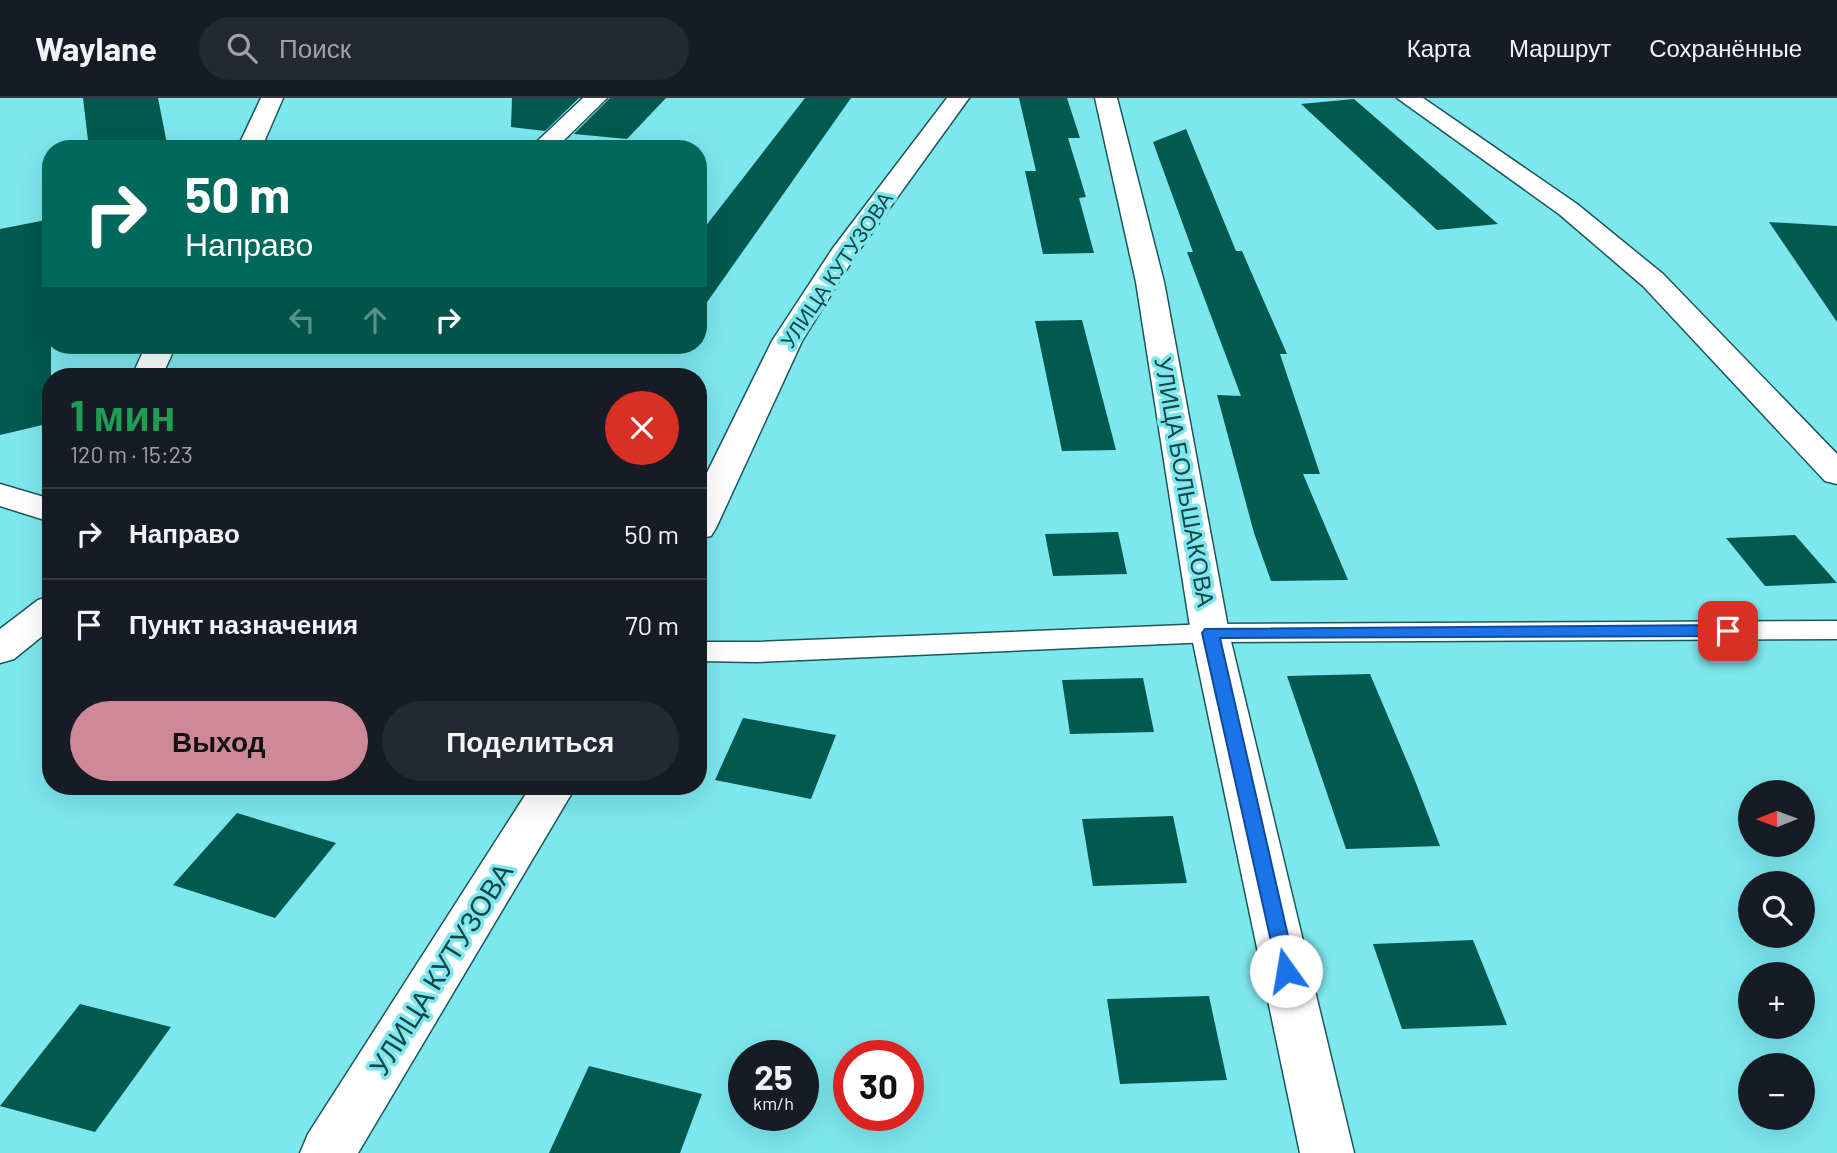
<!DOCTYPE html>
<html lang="ru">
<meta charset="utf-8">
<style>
:root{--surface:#171b24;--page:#242831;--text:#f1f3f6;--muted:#9ea1a6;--line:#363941;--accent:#ce8998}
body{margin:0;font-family:Barlow,sans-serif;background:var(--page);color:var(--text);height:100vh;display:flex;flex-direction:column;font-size:26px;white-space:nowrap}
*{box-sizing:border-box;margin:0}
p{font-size:23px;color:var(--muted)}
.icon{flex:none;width:38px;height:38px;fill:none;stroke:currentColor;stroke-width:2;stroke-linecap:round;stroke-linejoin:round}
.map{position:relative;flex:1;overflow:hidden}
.sheet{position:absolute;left:42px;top:270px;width:665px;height:427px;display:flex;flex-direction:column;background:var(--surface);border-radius:28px;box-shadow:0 7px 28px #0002}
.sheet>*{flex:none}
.banner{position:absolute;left:42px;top:42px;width:665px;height:214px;border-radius:28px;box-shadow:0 7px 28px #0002;background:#00695c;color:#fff;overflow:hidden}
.needle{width:46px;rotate:269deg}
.buttons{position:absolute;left:1738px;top:682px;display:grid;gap:14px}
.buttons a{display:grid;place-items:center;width:77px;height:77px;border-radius:50%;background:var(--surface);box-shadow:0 7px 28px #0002;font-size:35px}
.speed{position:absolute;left:728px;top:942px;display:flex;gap:14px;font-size:35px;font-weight:700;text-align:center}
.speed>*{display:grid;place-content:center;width:91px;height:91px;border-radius:50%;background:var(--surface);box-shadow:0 7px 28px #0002;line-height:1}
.speed small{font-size:18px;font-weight:400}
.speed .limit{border:10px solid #d22;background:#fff;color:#111}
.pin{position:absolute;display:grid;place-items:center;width:60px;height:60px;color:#fff;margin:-30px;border-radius:14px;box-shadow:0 4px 10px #0006}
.me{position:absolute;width:77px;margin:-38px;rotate:347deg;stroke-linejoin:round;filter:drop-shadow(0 0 5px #0008)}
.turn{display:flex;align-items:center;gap:24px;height:147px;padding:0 28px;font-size:32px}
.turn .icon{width:91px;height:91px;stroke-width:2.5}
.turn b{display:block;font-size:49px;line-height:60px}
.lanes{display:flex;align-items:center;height:66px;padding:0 28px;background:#0003;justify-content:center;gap:35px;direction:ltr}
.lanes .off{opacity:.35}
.round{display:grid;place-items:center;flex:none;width:74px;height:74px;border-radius:37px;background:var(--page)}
.summary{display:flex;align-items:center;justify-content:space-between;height:119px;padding:0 28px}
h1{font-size:42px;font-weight:700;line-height:52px;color:#1e9e55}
.cta{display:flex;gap:14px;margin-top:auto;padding:14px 28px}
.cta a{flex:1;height:80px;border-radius:42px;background:var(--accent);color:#111;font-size:28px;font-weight:700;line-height:80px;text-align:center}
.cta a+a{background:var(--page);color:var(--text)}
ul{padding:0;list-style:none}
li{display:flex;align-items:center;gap:21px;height:91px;padding:0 28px;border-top:2px solid var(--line)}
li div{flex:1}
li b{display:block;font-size:26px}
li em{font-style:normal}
header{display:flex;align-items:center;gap:42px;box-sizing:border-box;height:98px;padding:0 35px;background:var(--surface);border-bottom:2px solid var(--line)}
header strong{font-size:33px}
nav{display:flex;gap:38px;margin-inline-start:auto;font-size:24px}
.search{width:490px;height:63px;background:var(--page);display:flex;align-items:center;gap:18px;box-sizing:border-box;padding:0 24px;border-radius:38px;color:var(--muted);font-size:26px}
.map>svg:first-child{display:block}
.building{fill:#01594f}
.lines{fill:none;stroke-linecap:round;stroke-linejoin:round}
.lane-casing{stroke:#1c565a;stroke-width:3}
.street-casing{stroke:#1c565a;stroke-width:3}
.primary-casing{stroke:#1c565a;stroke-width:3}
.lane{fill:#fff;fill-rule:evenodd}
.street{fill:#fff;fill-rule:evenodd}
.primary{fill:#fff;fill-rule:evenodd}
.route{fill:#1a73e8;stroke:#114b97;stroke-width:2}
.labels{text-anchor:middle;stroke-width:7;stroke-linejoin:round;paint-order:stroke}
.far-street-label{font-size:21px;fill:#174548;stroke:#7de7ee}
.street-label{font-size:24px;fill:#174548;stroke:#7de7ee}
.near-street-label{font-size:28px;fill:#174548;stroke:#7de7ee}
</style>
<header>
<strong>Waylane</strong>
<div class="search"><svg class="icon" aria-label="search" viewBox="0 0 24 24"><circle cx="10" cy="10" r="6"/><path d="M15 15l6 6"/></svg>Поиск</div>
<nav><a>Карта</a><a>Маршрут</a><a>Сохранённые</a></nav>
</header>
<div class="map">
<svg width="1837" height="1055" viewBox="0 0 1837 1055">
<rect width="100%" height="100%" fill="#7de7ee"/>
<!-- building -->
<path class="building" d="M83 0H158L168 51H89Z
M512 0H579L545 33 511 29Z
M610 0H666L627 41 574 36Z
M805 0H851L698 217V138Z
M1019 0H1067L1080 40H1068L1086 99 1079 100 1094 155 1043 156 1025 73H1036Z
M1354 1 1498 126 1437 132 1301 6Z
M1186 31 1236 153H1242L1287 256H1280L1320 376H1303L1348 482 1271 483 1254 435 1217 297 1241 298 1187 154H1193L1153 44Z
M51 121V325L0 337V131Z
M1769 124 1837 128V224Z
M1082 222 1116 352 1062 353 1035 223Z
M1118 434 1127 476 1053 478 1045 436Z
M1795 437 1837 485 1765 488 1726 440Z
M1370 576 1414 680 1440 748 1346 751 1287 578Z
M1143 580 1154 634 1070 636 1062 582Z
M743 620 836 637 811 701 715 682Z
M237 715 336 745 275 820 173 787Z
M1173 718 1187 785 1093 788 1082 721Z
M1473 842 1507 927 1402 931 1373 846Z
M1209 898 1227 982 1120 986 1107 901Z
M80 906 171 929 95 1034 0 1008Z
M589 968 702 996 680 1055H549Z"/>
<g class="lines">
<defs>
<path id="lane" d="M1837 523V541L1210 544 757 564 698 563V544H757L1210 526Z"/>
<path id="street" d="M261 0H283L261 51H237Z
M583 0H607L555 51H529Z
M1095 0H1117L1164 184 1229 535 1354 1055H1300L1191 535 1136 184Z
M1397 0H1423L1577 106 1663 176 1837 356V386L1825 383 1643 188 1559 116Z
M146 247H176L162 278H132Z
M0 386 51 401V424L0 408Z
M51 498V531L14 561 0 565V531L38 502Z"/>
<path id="primary" d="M947 0H969L855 158 802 243 716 430 711 438 698 441V393L772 243 833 150Z
M531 688H576L358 1055H300L308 1036Z"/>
</defs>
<!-- lane casing -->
<use href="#lane" class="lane-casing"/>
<!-- street casing -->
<use href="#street" class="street-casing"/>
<!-- primary casing -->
<use href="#primary" class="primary-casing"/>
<!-- lane -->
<use href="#lane" class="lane"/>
<!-- street -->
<use href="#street" class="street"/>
<!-- primary -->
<use href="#primary" class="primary"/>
</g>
<!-- route -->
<path class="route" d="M1728 527 1736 533 1728 538 1220 540 1296 873 1293 879 1286 882 1279 879 1202 535 1205 531Z"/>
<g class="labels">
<!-- far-street labels -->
<g class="far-street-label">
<text transform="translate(837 172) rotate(-56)" y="7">УЛИЦА КУТУЗОВА</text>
</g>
<!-- street labels -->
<g class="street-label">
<text transform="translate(1184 384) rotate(80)" y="8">УЛИЦА БОЛЬШАКОВА</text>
</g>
<!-- near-street labels -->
<g class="near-street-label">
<text transform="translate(441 871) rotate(-58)" y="10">УЛИЦА КУТУЗОВА</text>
</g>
</g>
</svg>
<div class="buttons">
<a><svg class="needle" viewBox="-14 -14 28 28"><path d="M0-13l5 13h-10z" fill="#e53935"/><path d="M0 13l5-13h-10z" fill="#9ea1a6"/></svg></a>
<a><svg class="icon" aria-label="search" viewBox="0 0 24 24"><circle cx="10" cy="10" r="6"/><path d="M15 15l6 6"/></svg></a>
<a>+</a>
<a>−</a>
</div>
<div class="speed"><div>25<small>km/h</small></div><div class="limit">30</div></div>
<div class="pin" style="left:1728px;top:533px;background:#d93025"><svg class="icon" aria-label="arrive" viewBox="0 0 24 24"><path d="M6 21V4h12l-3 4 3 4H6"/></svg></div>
<svg class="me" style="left:1286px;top:873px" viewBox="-20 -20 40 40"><circle r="19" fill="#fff"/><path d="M0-13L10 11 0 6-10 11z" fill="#1a73e8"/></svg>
<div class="banner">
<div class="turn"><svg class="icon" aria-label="right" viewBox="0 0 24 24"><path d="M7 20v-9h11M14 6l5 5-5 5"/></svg><div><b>50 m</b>Направо</div></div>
<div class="lanes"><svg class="icon off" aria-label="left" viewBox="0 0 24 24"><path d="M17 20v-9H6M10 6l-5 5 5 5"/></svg><svg class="icon off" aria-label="ahead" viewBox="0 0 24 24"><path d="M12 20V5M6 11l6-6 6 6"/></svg><svg class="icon" aria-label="right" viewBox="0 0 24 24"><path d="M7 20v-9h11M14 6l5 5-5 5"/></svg></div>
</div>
<section class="sheet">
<div class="summary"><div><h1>1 мин</h1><p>120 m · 15:23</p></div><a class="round" style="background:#d93025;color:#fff"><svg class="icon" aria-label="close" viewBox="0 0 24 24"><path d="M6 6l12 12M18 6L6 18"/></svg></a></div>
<ul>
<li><svg class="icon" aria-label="right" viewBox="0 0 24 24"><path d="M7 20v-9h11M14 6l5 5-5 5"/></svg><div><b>Направо</b></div><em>50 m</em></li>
<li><svg class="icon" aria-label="arrive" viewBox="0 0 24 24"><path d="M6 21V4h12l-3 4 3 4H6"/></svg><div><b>Пункт назначения</b></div><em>70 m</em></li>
</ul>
<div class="cta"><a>Выход</a><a>Поделиться</a></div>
</section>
</div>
